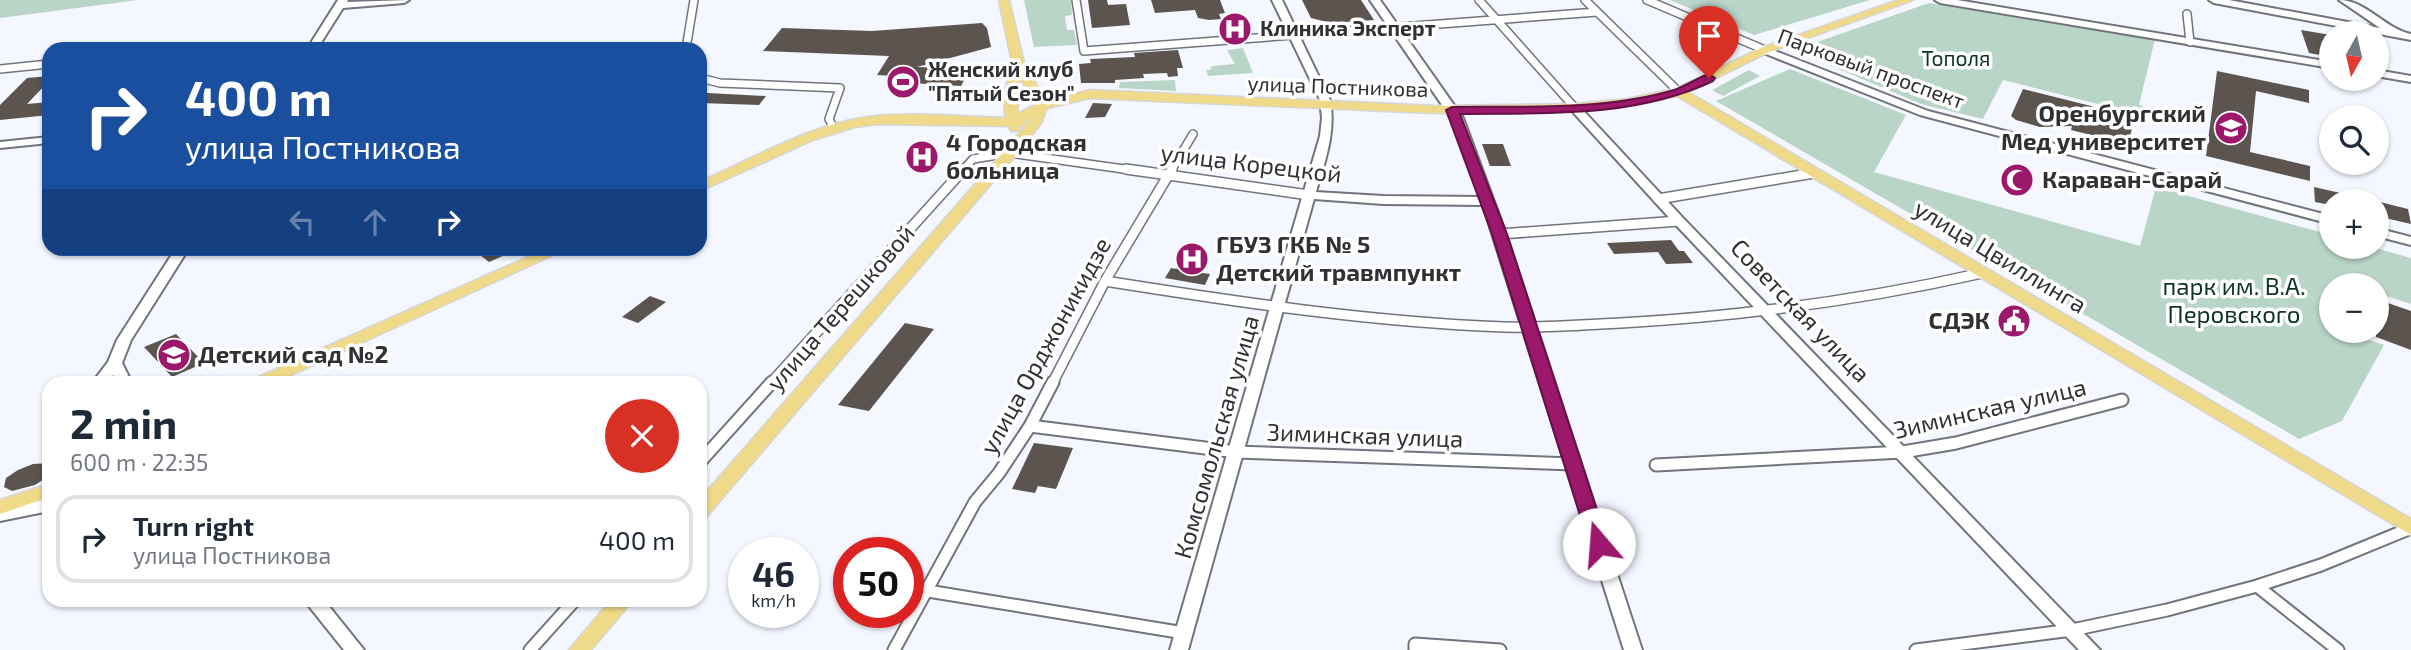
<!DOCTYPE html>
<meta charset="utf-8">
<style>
:root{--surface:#fff;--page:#f6f6f7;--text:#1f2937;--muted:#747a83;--line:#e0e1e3}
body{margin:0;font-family:"Exo 2",sans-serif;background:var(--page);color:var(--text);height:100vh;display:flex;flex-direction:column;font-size:26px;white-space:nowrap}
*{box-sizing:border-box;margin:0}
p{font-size:23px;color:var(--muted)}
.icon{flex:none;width:38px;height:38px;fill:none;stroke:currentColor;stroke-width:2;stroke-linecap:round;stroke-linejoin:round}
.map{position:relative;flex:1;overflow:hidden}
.details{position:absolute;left:42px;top:376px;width:665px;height:231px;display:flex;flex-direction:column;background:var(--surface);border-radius:21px;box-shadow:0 2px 5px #0004}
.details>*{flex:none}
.banner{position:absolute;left:42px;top:42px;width:665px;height:214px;border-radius:21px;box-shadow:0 2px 5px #0004;background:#1a4fa0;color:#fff;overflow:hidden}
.needle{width:46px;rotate:188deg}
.buttons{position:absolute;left:2319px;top:21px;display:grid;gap:14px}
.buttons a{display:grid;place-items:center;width:70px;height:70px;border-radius:50%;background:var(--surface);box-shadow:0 2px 5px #0004;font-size:35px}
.speed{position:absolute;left:728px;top:537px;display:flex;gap:14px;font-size:35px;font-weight:700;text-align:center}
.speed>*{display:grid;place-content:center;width:91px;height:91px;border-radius:50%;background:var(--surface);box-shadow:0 2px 5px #0004;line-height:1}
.speed small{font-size:18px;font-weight:400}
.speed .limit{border:10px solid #d22;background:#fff;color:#111}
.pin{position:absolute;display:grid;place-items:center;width:60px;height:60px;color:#fff;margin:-72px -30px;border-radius:50% 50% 50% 0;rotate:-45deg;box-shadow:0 0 7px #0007}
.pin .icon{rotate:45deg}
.me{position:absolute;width:77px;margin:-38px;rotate:342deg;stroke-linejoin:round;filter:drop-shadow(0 0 5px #0008)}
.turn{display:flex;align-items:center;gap:24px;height:147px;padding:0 28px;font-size:32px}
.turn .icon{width:91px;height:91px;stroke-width:2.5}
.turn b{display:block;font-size:49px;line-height:60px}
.lanes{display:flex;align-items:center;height:66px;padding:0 28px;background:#0003;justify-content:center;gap:35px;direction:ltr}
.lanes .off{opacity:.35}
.round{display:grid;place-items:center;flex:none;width:74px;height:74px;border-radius:37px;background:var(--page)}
.headline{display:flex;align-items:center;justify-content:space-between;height:119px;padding:0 28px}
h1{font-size:42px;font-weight:700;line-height:52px}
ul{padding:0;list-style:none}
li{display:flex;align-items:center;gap:21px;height:88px;margin:0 14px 10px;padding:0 14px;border:4px solid var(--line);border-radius:21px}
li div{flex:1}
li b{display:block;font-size:26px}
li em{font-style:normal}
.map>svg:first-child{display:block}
.green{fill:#b9d5c8}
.building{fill:#5c544f}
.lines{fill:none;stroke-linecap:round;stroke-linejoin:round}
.street-far2-casing{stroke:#71747d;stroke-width:10}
.street-far1-casing{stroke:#71747d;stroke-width:12}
.street-casing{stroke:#71747d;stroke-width:15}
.secondary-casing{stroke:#71747d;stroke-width:4}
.primary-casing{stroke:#d6d6d7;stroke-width:3}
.street-far2{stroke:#fff;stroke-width:7}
.street-far1{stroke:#fff;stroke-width:9}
.street{stroke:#fff;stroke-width:11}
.secondary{fill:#fff;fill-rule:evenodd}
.primary{fill:#efda89;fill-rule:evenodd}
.route{fill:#9b186b;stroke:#651046;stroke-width:2}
.labels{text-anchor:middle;stroke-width:7;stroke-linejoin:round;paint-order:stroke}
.far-poi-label{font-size:21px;font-weight:bold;fill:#303135;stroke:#fff;text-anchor:start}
.far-park-label{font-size:21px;fill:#0c3425;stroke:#fff}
.far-street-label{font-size:21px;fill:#303135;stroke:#fff}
.poi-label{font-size:24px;font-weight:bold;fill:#303135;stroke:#fff;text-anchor:start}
.street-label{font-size:24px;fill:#303135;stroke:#fff}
.park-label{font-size:24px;fill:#0c3425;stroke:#fff}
</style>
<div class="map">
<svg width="2411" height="650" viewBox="0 0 2411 650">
<rect width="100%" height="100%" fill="#f4f7ff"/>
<!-- green -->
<path class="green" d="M0 0H138L0 18Z
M1024 0H1071L1072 15 1065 16 1067 30H1074L1077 45 1034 47Z
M1670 0H1870L1754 35Z
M1929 3 2155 39 2139 105 2150 108 2149 117 2003 80 1983 119 1921 104 1794 50Z
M1243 48 1253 73 1208 76 1206 70H1210L1212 66 1235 64 1227 50Z
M1790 69 1906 115 1874 172 2140 246 2156 187 2331 235V247H2372L2411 258V304L2377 293 2376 285H2331V310L2323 323 2331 326V331H2344L2384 345 2342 421 2299 439 1716 101Z
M1749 70 1760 76 1723 96 1712 90Z
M1175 80 1176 91 1119 88 1120 82Z"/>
<!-- building -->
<path class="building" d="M1088 0H1107L1108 5 1126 4 1130 25 1092 28Z
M1151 0H1220L1225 13 1219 14 1221 19 1209 20 1198 18 1195 10 1155 13Z
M1302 0H1361L1374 20 1331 23 1311 18Z
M982 23 987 28 991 47 917 67 970 69 961 86 910 83 891 81 894 76 877 75 889 56 763 51 782 28 872 31Z
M2301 30 2331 35V57L2309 53Z
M1178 50 1183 68H1177L1178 76 1168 77 1167 73 1143 74 1144 78 1115 80V83H1081L1079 64 1091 63 1090 59 1135 57 1134 53Z
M2217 71 2309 90V103L2256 91 2250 152 2310 166V181L2206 156Z
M49 76V81L27 104 49 102V115L0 120V105L27 78Z
M2023 89 2135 117 2128 144 2071 130 2072 126 2040 127 2016 120 2011 116Z
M707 93 766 96 759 105 700 103Z
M1093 103 1112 104 1105 117 1085 118Z
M1482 144H1503L1511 166H1490Z
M2314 187 2358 197 2357 201H2331V205L2315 202Z
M2376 201 2408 209 2411 224 2376 216Z
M1671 240 1679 251H1684L1693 263 1666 264 1658 252 1614 254 1607 243Z
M1188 247 1206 250 1195 272 1210 274 1205 285 1165 278 1171 268 1177 269Z
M471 248H521L489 262Z
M650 296 666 302 638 323 622 317Z
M2382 301 2411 311V350L2376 337V310Z
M905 323 934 329 869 411 838 405Z
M176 334 204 363 172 377 144 347Z
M1034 443 1073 448 1056 489 1038 486 1035 493 1012 489Z
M49 463V476L35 485 12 491 4 487 6 478 18 470 33 464Z"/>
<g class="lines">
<defs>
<path id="street-far2" d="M1076 0 1084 51 1597 12
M1479 0 1575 108
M1585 0 1679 92
M1647 0 1765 50
M2187 14 2190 42
M686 49 694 0
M0 69 49 64
M700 78 720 83 840 88 829 119 834 129
M962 171 973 159 1010 153 1138 171
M1171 171 1193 134"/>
<path id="street-far1" d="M1126 169 1309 195
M1658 199 1814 173
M1500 234 1679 221
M1105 281C1237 302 1370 322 1504 327 1543 328 1582 325 1621 323 1743 316 1863 300 1982 273
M770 384 964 169
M1052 384 1105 281 1172 169"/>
<path id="street" d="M1030 426 1237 452 1573 464
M700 462 772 382
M1656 465 1903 452 1956 443 2122 400
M2257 586 2338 650
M928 591 1184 633
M530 650 575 600
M894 650 975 502 999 473 1030 426 1053 382
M1415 650V644L1500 650
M1916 650 2072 630 2167 610 2257 586 2321 565 2411 528"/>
<path id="secondary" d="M338 0H348L347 2 409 0 404 3 343 8 317 49H307Z
M1272 0H1282L1330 100C1336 132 1325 161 1316 192L1383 196 1480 197 1451 118 1370 0H1380L1463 118 1506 234 1642 650H1624L1483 205 1383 204 1314 199 1188 650H1170L1320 136 1322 118 1320 100Z
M1935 0H1957L2331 62V68L1940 3Z
M2209 0H2229L2380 28 2339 0C2366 0 2385 29 2411 34V40L2214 3Z
M1765 47 1928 111 2331 216V224L1920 115 1761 52V48Z
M2376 70 2411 76V82L2376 76Z
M1575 105 1579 106 1683 218 2100 650H2079L1675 224 1571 110V106Z
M49 137V143L0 148V142Z
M2376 228 2411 237V245L2376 236Z
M176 248H189L131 340 122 363 132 383H118L113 375 107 383H92L108 362 117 340Z
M49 499V511L0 521V509Z
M304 600H324L364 650H344Z"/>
<path id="primary" d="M999 0H1009L1024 63 1046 101 1090 90 1436 106 1575 104 1627 99 1675 89 1761 48 1898 0H1913L1769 52 1688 92 2411 519V535L1677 96C1568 119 1456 115 1344 109 1260 106 1175 102 1090 98L1047 108 1041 123 1015 156 707 516 700 518V499L1005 150 1029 122 1031 117 1026 120 1025 125 1020 126 1019 131H1011L1008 126 877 124 855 127 813 140 700 191V182C756 157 814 122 876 116 918 112 963 117 1005 118L1004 96 1012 63ZM1020 77 1035 105 1017 114Z
M548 248H568L274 383H252L254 379Z
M49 484V497L0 514V500Z
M611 600H633L591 650H569Z"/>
</defs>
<!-- street-far2 casing -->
<use href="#street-far2" class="street-far2-casing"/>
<!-- street-far1 casing -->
<use href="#street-far1" class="street-far1-casing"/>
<!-- street casing -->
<use href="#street" class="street-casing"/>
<!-- secondary casing -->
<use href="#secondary" class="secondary-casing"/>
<!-- primary casing -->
<use href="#primary" class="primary-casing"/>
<!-- street-far2 -->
<use href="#street-far2" class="street-far2"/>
<!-- street-far1 -->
<use href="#street-far1" class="street-far1"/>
<!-- street -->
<use href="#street" class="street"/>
<!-- secondary -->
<use href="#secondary" class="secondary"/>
<!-- primary -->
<use href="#primary" class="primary"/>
</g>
<!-- route -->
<path class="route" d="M1709 74 1715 78 1713 81C1635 118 1545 113 1460 114L1507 234 1608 544 1605 549H1592L1589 544 1492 234 1446 110 1452 107C1525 106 1603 111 1674 90 1686 86 1697 78 1709 74Z"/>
<!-- icons -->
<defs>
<symbol id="hospital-disc" viewBox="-11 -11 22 22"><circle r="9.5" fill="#9b186b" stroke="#fff"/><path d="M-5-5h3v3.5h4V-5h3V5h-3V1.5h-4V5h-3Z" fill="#fff"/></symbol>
<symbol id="stadium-disc" viewBox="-11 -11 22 22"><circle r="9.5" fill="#9b186b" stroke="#fff"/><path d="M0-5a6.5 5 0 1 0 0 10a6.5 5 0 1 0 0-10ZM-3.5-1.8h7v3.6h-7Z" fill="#fff"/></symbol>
<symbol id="university-disc" viewBox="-11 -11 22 22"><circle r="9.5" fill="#9b186b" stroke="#fff"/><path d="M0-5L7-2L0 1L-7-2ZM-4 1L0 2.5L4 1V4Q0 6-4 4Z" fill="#fff"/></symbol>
<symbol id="mosque-disc" viewBox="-11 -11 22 22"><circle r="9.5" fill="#9b186b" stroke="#fff"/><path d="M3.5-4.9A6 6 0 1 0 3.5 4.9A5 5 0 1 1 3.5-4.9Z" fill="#fff"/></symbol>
<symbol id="civic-disc" viewBox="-11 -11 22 22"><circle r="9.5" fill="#9b186b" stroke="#fff"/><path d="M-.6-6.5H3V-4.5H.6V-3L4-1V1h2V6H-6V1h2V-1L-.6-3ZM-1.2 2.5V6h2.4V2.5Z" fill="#fff"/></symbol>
<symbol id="school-disc" viewBox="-11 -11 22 22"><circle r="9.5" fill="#9b186b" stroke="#fff"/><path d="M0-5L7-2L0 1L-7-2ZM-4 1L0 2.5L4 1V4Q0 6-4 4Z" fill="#fff"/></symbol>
</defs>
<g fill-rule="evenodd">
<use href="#hospital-disc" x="1216" y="10" width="38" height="38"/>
<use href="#stadium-disc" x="884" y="63" width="38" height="38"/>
<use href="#university-disc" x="2212" y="109" width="38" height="38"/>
<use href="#hospital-disc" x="903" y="138" width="38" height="38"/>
<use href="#mosque-disc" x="1998" y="161" width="38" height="38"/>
<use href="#hospital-disc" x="1173" y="240" width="38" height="38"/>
<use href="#civic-disc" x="1995" y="302" width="38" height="38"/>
<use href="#school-disc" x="155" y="336" width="38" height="38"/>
</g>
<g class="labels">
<!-- far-poi labels -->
<g class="far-poi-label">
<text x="1260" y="36">Клиника Эксперт</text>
<text x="928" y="77">Женский клуб<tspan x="928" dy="24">"Пятый Сезон"</tspan></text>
</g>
<!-- far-park labels -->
<g class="far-park-label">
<text x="1956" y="66">Тополя</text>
</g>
<!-- far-street labels -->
<g class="far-street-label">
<text transform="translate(1871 69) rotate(20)" y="7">Парковый проспект</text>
<text transform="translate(1338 87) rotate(2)" y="7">улица Постникова</text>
</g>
<!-- poi labels -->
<g class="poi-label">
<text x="2206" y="122" text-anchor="end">Оренбургский<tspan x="2206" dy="28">Мед университет</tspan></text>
<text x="946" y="151">4 Городская<tspan x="946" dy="28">больница</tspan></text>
<text x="2042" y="188">Караван-Сарай</text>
<text x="1216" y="253">ГБУЗ ГКБ № 5<tspan x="1216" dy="28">Детский травмпункт</tspan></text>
<text x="1990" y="329" text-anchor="end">СДЭК</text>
<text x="198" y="363">Детский сад №2</text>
</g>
<!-- street labels -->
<g class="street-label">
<text transform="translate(1251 164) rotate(7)" y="8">улица Корецкой</text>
<text transform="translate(2000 257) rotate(31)" y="8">улица Цвиллинга</text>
<text transform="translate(841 308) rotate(-49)" y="8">улица Терешковой</text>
<text transform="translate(1800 311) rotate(46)" y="8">Советская улица</text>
<text transform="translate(1046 346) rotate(-61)" y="8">улица Орджоникидзе</text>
<text transform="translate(1990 409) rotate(-13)" y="8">Зиминская улица</text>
<text transform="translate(1365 436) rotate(2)" y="8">Зиминская улица</text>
<text transform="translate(1217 437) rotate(-74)" y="8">Комсомольская улица</text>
</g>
<!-- park labels -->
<g class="park-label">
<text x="2234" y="295">парк им. В.А.<tspan x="2234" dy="28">Перовского</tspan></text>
</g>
</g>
</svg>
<div class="buttons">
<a><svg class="needle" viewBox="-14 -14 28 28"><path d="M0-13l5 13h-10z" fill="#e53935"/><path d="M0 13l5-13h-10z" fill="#747a83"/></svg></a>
<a><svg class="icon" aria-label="search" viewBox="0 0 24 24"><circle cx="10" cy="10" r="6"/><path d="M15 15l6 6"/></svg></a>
<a>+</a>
<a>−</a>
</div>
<div class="speed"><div>46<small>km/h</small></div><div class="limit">50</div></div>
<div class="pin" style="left:1709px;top:78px;background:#d93025"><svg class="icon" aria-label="arrive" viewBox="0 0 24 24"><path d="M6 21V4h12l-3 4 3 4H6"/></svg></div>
<svg class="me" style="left:1599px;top:544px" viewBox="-20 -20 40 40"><circle r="19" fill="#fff"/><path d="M0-13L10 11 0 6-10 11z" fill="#9b186b"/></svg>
<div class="banner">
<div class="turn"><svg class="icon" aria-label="right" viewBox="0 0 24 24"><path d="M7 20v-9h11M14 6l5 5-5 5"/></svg><div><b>400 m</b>улица Постникова</div></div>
<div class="lanes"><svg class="icon off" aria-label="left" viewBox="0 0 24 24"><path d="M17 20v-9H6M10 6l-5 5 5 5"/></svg><svg class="icon off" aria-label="ahead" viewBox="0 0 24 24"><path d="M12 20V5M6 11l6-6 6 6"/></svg><svg class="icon" aria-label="right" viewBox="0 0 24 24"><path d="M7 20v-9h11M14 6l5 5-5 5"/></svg></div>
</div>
<section class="details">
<div class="headline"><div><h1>2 min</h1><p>600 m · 22:35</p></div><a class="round" style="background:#d93025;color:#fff"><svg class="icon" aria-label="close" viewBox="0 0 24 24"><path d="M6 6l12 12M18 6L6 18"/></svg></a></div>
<ul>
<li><svg class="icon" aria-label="right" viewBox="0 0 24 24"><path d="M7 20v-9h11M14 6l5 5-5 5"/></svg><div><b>Turn right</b><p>улица Постникова</p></div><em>400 m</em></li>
</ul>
</section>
</div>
